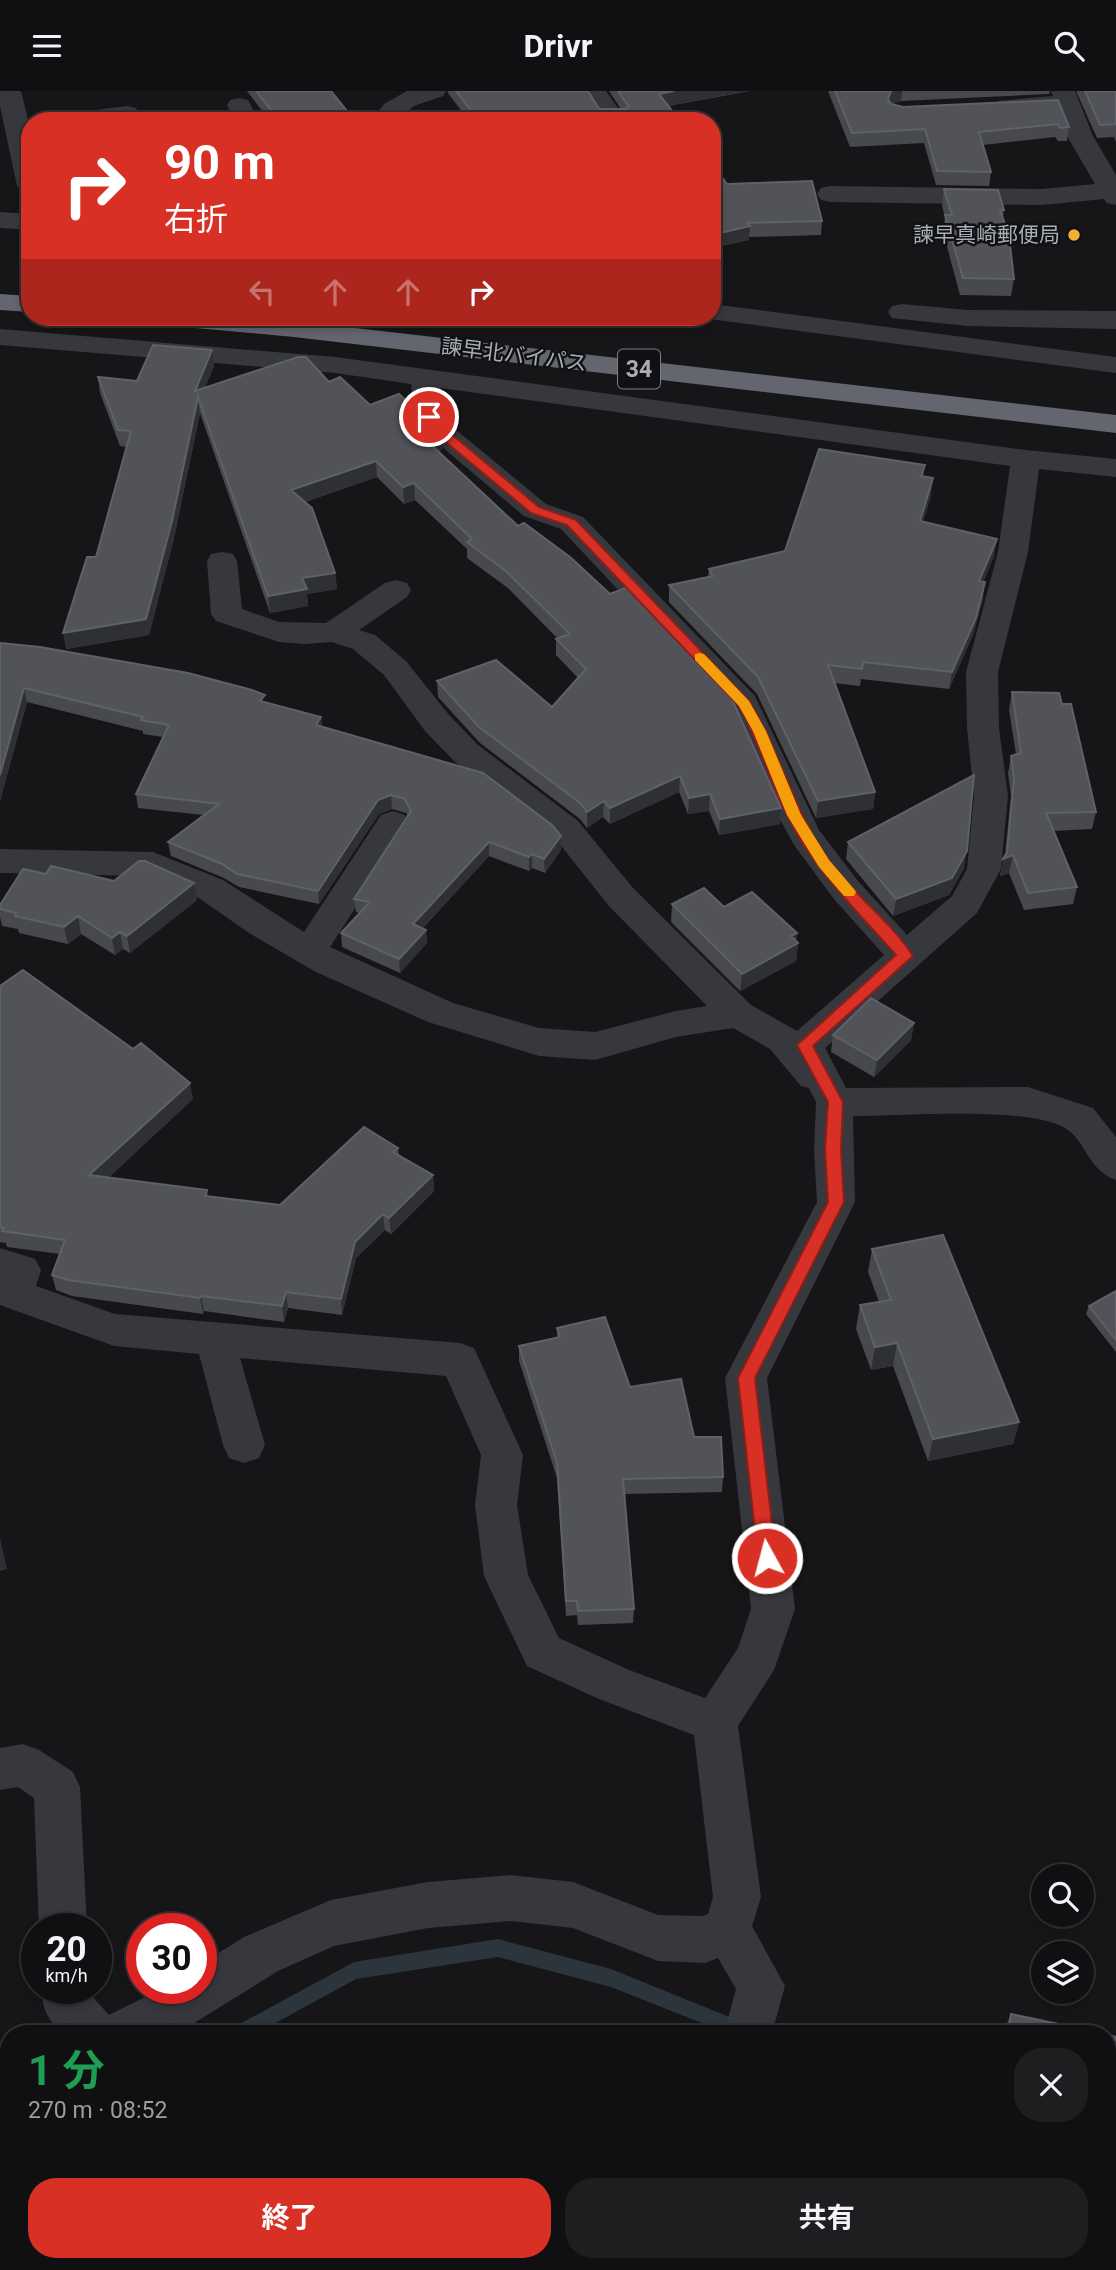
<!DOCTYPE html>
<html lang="ja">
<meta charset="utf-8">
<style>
:root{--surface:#101012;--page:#1e1e20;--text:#f1f3f6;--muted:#9c9d9f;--line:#303032;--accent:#d93025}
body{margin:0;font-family:Roboto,"Noto Sans JP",sans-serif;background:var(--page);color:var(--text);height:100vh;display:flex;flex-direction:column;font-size:26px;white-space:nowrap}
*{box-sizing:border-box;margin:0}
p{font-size:23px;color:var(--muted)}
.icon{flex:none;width:38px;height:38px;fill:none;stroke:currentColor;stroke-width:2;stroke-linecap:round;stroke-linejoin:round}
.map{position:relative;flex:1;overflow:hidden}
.side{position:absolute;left:0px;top:1934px;width:1116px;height:247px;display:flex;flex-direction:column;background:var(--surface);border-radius:28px 28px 0 0;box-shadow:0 4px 10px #0003,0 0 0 2px var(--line)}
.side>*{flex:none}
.guide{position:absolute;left:21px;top:21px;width:700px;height:214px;border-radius:28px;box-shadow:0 4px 10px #0003,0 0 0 2px var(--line);background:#d93025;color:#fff;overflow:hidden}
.fabs{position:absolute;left:1031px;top:1773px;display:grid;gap:14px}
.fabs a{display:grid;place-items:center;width:63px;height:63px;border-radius:50%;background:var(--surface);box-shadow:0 4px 10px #0003,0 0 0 2px var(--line);font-size:35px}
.speed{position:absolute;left:21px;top:1822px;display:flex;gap:14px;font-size:35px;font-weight:700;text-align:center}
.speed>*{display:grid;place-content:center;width:91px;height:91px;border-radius:50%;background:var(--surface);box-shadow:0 4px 10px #0003,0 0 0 2px var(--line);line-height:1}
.speed small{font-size:18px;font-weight:400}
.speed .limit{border:10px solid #d22;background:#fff;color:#111}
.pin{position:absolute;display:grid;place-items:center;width:60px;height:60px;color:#fff;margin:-30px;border:4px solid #fff;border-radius:50%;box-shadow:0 2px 7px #0007}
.me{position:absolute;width:77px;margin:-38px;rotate:353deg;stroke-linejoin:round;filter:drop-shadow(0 0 5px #0008)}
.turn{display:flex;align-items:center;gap:24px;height:147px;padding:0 28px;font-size:32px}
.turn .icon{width:91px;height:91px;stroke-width:2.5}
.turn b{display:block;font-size:49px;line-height:60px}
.lanes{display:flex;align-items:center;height:66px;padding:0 28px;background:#0003;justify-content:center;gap:35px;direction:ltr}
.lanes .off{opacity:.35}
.round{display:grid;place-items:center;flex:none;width:74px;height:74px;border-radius:28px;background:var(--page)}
.head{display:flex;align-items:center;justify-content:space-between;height:119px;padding:0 28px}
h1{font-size:42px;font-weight:700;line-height:52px;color:#1e9e55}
.action{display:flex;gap:14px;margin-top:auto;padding:14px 28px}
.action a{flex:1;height:80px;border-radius:28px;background:var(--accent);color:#fff;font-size:28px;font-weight:700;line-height:80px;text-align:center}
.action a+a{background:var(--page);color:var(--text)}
header{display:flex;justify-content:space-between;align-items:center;height:91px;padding:0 28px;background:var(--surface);font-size:32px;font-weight:700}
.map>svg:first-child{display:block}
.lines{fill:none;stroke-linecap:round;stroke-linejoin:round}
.stream{fill:#2c353c;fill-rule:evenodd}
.minor{fill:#37383d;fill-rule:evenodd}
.highway{fill:#63666e;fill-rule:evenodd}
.wall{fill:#47494d}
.shaded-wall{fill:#2f3033}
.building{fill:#525359;stroke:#5f6168;stroke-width:2}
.route{fill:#d93025;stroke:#8d1f18;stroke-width:2}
.slow{fill:#f59e0b}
.poi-dot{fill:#f2b134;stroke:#111113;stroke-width:2.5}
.labels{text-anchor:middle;stroke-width:5;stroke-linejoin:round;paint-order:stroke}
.far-poi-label{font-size:21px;fill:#a8adb8;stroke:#111113;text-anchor:end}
.far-street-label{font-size:21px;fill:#a8adb8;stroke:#111113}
.shield{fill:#111113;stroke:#7b7e86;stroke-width:2}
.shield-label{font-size:23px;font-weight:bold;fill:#a8adb8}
</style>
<header><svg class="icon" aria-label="menu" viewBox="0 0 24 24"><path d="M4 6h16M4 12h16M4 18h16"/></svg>Drivr<svg class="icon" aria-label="search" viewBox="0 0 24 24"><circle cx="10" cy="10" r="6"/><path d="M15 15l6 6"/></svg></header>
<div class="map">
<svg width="1116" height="2179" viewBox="0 0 1116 2179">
<rect width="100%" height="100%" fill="#161618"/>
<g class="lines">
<!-- stream -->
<path class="stream" d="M498 1848 611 1878 754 1936 757 1942H727L611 1896 498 1866 356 1888 257 1942H231L234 1936 354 1871Z
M0 2038H9V2056H0Z
M1108 2095 1116 2098V2117L1108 2114Z"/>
<!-- minor -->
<path class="minor" d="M0 0H21L30 37V103L21 100 17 95 0 15Z
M407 0H446L443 5 414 15 396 30H371L384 13Z
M582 0H606L626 29 601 30Z
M1051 0H1075L1093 45 1116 84V114L1107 112 1104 108 1042 114 830 111 821 109 817 103 821 97 830 95 1042 98 1095 93 1067 45 1058 20 1007 22 998 20 995 15 998 10 1053 5Z
M239 7 248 9 259 30H234L227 14 230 9Z
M127 15 136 17 139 22 136 27 88 30 85 25 88 20Z
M0 121 30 123V139L0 137Z
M712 213 1116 266V282L702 227 712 226Z
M902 213 967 219 1116 220V238L967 235 892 227 888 221 892 215Z
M0 238 335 266 1026 359 1116 368V386L1039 378 1028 461 998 581 999 637 1008 705 1001 778 977 822 825 957 846 997 1028 996 1093 1017 1116 1046V1089C1087 1079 1086 1049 1065 1037 1029 1015 901 1025 853 1025L855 1111 767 1287 795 1518 774 1579 738 1635 761 1806 752 1835 785 1895 772 1942H724L736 1898 718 1867 705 1872 658 1870 573 1837 511 1830 428 1837 334 1855 278 1880 178 1942H60C48 1928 41 1916 42 1897H90V1903L109 1924 163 1897H201V1873L244 1846 331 1809 428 1791 511 1784 573 1791 658 1824 702 1825 708 1823 713 1806 694 1644 599 1608 527 1575 484 1485 475 1414 481 1364 446 1285 240 1267 265 1354 259 1367 244 1372 229 1367 223 1354 199 1263 114 1255 0 1214V1157L35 1168 41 1179 36 1195 115 1223 460 1252 474 1257 523 1364 517 1414 528 1484 559 1547 629 1579 705 1607 738 1557 751 1518 725 1287 817 1111 814 1059 816 1011 809 997 801 995 770 958 733 937 676 946 595 969 539 965 428 931 316 881 249 842 199 807 149 785 0 782V758L153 761 223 789 304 841 381 724 393 720 405 724 410 732 330 856 453 912 539 937 595 941 676 920 707 915 609 815 554 746 454 670 425 640 384 584 353 558 332 551 305 553 279 551 216 530 211 523 207 470 211 463 222 461 233 463 237 470 242 518 279 531 326 532 385 492 396 489 407 492 411 499 407 506 359 539 375 544 406 570 449 624 478 654 578 730 633 797 751 914 797 940 884 864 834 808 794 754 771 712 731 619 561 438 524 425 429 345 415 326 411 293 335 282 0 254ZM440 297 1010 375 998 461 966 581 967 637 974 705 967 778 952 805 907 844 858 790 819 739 755 605 583 426 546 413 449 333 443 325Z
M23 1653 39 1659 73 1681 80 1696 87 1838H39L34 1707 18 1696 0 1699V1657Z
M706 2172H758L756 2179H704Z"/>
<!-- highway -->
<path class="highway" d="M0 203 30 205V221L0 219Z
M148 226H250L294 230 1116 324V342L294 246 162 234 152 232Z"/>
</g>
<!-- wall -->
<path class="wall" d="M247 0H331L355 30H270Z
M448 0H588L599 18H621L609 0H750L668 15 680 30H469L448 2Z
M828 0H1050L1049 3 901 10 892 13 903 16 1058 9 1069 36 1067 50H1058L1055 46 983 54 991 81 989 95 936 94 924 52 850 56Z
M1076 0H1116V51L1114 46 1097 47Z
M712 73 727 93 822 130 821 144 749 146V149L712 157Z
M944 98 1004 119 1003 127 1014 188 1011 205 960 204 943 141 945 126 942 115Z
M214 275 205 296 329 291 370 314 442 359 439 360 781 717 780 733 719 744 709 720 688 723 679 701 610 733 603 726 587 737 580 728 480 652 438 606 437 590 552 616 578 587 556 564V548H558L508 497 467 467V458L415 409 404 413 377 386 305 411 335 482 337 498 307 503 308 515 270 522 200 322 174 447 149 544 66 558 96 466 127 356 120 355 100 302 98 286 137 290Z
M925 374 923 386 931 404 923 431 994 465 983 491V508L973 544 949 598 861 588 860 595 834 592 875 701 873 718 816 727 757 603 669 511V494L708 486 709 478 785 460Z
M0 552 265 611 322 636 561 759 545 782 532 777 529 780 489 765 423 837 426 839 427 852 400 882 342 856 341 842 359 822 356 821 354 808 408 725 406 722 392 718 379 723 319 813 239 796 224 787 171 765 168 751 203 724 138 717 136 703 163 646 143 643V640L27 611 0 710Z
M1012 601 1062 613 1096 721 1092 738 1053 740 1077 796 1073 813 1024 819 1009 782 1000 785 1005 765 1011 705 1008 682 1011 665 1016 663 1009 619Z
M848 751 964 777 949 804 893 825 846 768Z
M46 783 197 809 130 862 123 858 115 864 81 843 68 853 19 842 18 838 2 835 0 826V814Z
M672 813 724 816 797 842 796 850 798 852 796 870 740 900 671 831Z
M0 895 193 1008 108 1087 207 1099 208 1105 280 1114 398 1057 399 1064 433 1084 434 1100 391 1143 385 1139 356 1167 342 1224 288 1217 284 1231 204 1220 203 1223 72 1205 56 1199 52 1184 60 1163 7 1156 6 1152 0 1151Z
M914 932 911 949 874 986 831 961 833 944Z
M872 1158 1019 1331 1013 1353 928 1370 893 1275 871 1279 856 1238 860 1214 879 1211 868 1181Z
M1116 1200V1261L1086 1223 1089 1215Z
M557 1237 694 1346 723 1386 722 1401 624 1403 634 1518 633 1532 578 1534 577 1524 566 1525 557 1387 519 1270V1255L557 1246Z
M1011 1923 1101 1942H1005L1006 1935Z
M1108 1944 1116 1946V2031L1111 2040 1108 2039Z
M499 2172H580L583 2179H501Z"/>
<!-- shaded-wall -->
<path class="shaded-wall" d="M674 0H750L659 16V3Z
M891 0H902L901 10 890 14 888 8Z
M750 135 749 149 712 157V144Z
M212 259 214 275 200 310 198 306 200 322 174 447 149 544 66 558 63 542 195 300Z
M441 343 442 359 427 365 426 349Z
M376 370 377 386 292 415 291 399Z
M933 387 931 404 918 447 920 430Z
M414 392 415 409 404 413 403 396Z
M997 448 994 465 977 507 979 490Z
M335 482 337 498 307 503 308 515 270 522 268 505 302 487Z
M985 491 983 508 973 544 949 598 952 581Z
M24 597 27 611 0 710V684Z
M321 626 323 640 316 634Z
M680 685 679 701 610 733V717Z
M875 701 873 718 816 727 818 710Z
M710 703 709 720 688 723 689 707Z
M391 704 392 718 379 723 319 813 318 800 378 709Z
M604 710 603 726 587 737V721Z
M781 717 780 733 719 744 720 728Z
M561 745V759L545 782 544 768Z
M489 751V765L414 847 413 833Z
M967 760 964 777 949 804 893 825 896 808Z
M532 763V777L529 780V766Z
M1013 764 1009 782 1000 785 1003 768Z
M194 792 197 809 130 862 127 845Z
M78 825 81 843 68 853 64 836Z
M426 839 427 852 400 882 399 868Z
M120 841 123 858 115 864 112 847Z
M797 842 795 854 798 852 796 870 740 900 742 883 791 845Z
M914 932 911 949 874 986 877 969Z
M190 992 193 1008 93 1101 89 1084Z
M433 1084 434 1100 391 1143 389 1127Z
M383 1123 385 1139 356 1167 342 1224 341 1208 355 1151Z
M286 1201 288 1217 284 1231 282 1215Z
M201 1205 204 1220 203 1223 200 1207Z
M897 1252 893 1275 871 1279 875 1256Z
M1019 1331 1013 1353 928 1370 933 1348Z
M0 1447 7 1478 0 1480Z"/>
<!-- building -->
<path class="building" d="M256 0H331L355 30H280Z
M456 0H588L599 18H626L629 16 618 0H674L659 3 680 30H479Z
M835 0H891L888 8 891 13 903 16 1058 9 1069 36 1060 37 1058 33 979 41 991 81 937 80 925 38 852 42Z
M1085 0H1116V33L1100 34Z
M712 73 727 93 812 90 822 130 747 132 750 135 712 144Z
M944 98 998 99 1004 119H1000L1009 145 1014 188 963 187 945 124H952Z
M153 254 212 259 195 300 298 266H306L329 291 340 286 370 314 399 303 441 343 426 349 518 435 524 432 570 466 610 503 628 496 730 604 781 717 720 728 710 703 689 707 680 685 610 717 604 710 587 721 580 712 479 636 437 590 496 569 552 616 586 578 556 548 570 543 507 481 467 451 472 448 414 392 403 396 376 370 291 399 312 417 335 482 302 487 307 498 268 505 198 306 172 430 146 528 63 542 87 466H96L131 340 118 339 98 286 137 290Z
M819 358 925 374 921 385 933 387 920 430 997 448 979 490 985 491 976 527 952 581 863 571 862 578 828 574 875 701 818 710 758 586 669 494 713 485 709 478 785 460Z
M0 552 40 556 188 582 252 599 265 604 260 610 321 626 316 634 483 682 552 734 561 745 544 768 532 763 529 766 489 751 413 833 426 839 399 868 341 842 370 811 354 808 411 720 405 708 391 704 378 709 318 800 237 783 222 773 168 751 219 713 136 703 169 634 141 629 143 626 24 597 0 684Z
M1012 601 1059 602 1062 613H1071L1096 721 1046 722 1077 796 1028 802 1013 764 1003 768 1007 761 1014 688 1011 665 1021 662Z
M974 684 967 760 952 787 896 808 848 751Z
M139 770H145L194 792 127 845 120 841 112 847 78 825 64 836 15 825 16 822 0 818V814L23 778 46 783 51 775 114 790Z
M704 797 724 816 752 801 797 842 791 845 798 852 742 883 672 813Z
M23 879 133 958 141 952 190 992 89 1084 207 1099 205 1105 280 1114 364 1036 398 1057 393 1061 433 1084 389 1127 383 1123 355 1151 341 1208 286 1201 282 1215 201 1205 200 1207 68 1189 52 1184 65 1149 2 1140 4 1137 0 1136V895Z
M871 907 914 932 877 969 833 944Z
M943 1144 1019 1331 933 1348 897 1252 875 1256 860 1214 891 1209 872 1158Z
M1116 1200V1249L1089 1215Z
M605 1226 630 1296 681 1288 694 1346H721L723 1386 623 1388 634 1518 578 1520 577 1510H566L557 1372 519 1255 560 1246 557 1237Z
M1011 1923 1101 1942H1008Z
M1108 1944 1116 1946V2029L1108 2027Z
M302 2172H379L397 2176 396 2179H300Z
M501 2172H580L583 2179H515L513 2175 504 2179Z
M599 2172H603L607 2179H586Z"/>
<!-- route -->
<path class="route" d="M425 324H433L444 337 539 416 576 429 749 610C780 660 793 719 828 768 852 803 890 829 913 865L813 955 843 1011 841 1059 844 1111 755 1287 776 1467 774 1472 767 1475 761 1472 758 1467 738 1287 828 1111 825 1059 828 1011 797 954 896 864C857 820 813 778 787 724 769 688 759 650 739 615L567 434 531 422 435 342 423 326Z"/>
<!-- slow -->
<path class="slow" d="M700 562 704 563 749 610 766 640 801 724 829 769 854 798 856 801 854 805H844L819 776 787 724 753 640 739 615 695 569V563Z"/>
<!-- markers -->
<circle class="poi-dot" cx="1074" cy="144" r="7"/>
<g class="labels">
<!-- far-poi labels -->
<g class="far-poi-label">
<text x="1060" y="151">諫早真崎郵便局</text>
</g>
<!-- far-street labels -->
<g class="far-street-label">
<text transform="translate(514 264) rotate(7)" y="7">諫早北バイパス</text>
</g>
<!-- shield labels -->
<rect class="shield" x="618" y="258.5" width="42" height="39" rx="5"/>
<g class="shield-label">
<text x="639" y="286">34</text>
</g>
</g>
</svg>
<div class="fabs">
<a><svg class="icon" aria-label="search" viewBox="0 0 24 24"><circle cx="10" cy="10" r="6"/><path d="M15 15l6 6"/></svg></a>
<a><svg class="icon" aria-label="layers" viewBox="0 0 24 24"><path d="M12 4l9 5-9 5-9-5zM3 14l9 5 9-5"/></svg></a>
</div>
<div class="speed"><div>20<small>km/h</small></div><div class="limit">30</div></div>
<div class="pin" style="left:429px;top:326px;background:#d93025"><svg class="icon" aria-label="arrive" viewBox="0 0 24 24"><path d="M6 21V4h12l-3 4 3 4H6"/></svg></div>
<svg class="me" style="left:767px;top:1467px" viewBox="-20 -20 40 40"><circle r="17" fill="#d93025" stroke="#fff" stroke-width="3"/><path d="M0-11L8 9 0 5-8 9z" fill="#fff"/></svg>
<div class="guide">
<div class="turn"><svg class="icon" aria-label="right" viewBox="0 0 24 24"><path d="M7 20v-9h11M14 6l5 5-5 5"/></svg><div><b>90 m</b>右折</div></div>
<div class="lanes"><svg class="icon off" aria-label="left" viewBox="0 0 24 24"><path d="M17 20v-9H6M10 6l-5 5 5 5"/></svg><svg class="icon off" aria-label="ahead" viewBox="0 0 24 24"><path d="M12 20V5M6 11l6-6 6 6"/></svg><svg class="icon off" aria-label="ahead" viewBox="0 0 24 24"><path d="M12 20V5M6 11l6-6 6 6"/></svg><svg class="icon" aria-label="right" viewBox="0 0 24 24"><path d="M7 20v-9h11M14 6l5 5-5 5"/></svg></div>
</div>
<section class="side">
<div class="head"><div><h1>1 分</h1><p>270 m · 08:52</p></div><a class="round"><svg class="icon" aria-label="close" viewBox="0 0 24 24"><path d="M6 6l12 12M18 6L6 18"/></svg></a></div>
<div class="action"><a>終了</a><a>共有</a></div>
</section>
</div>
